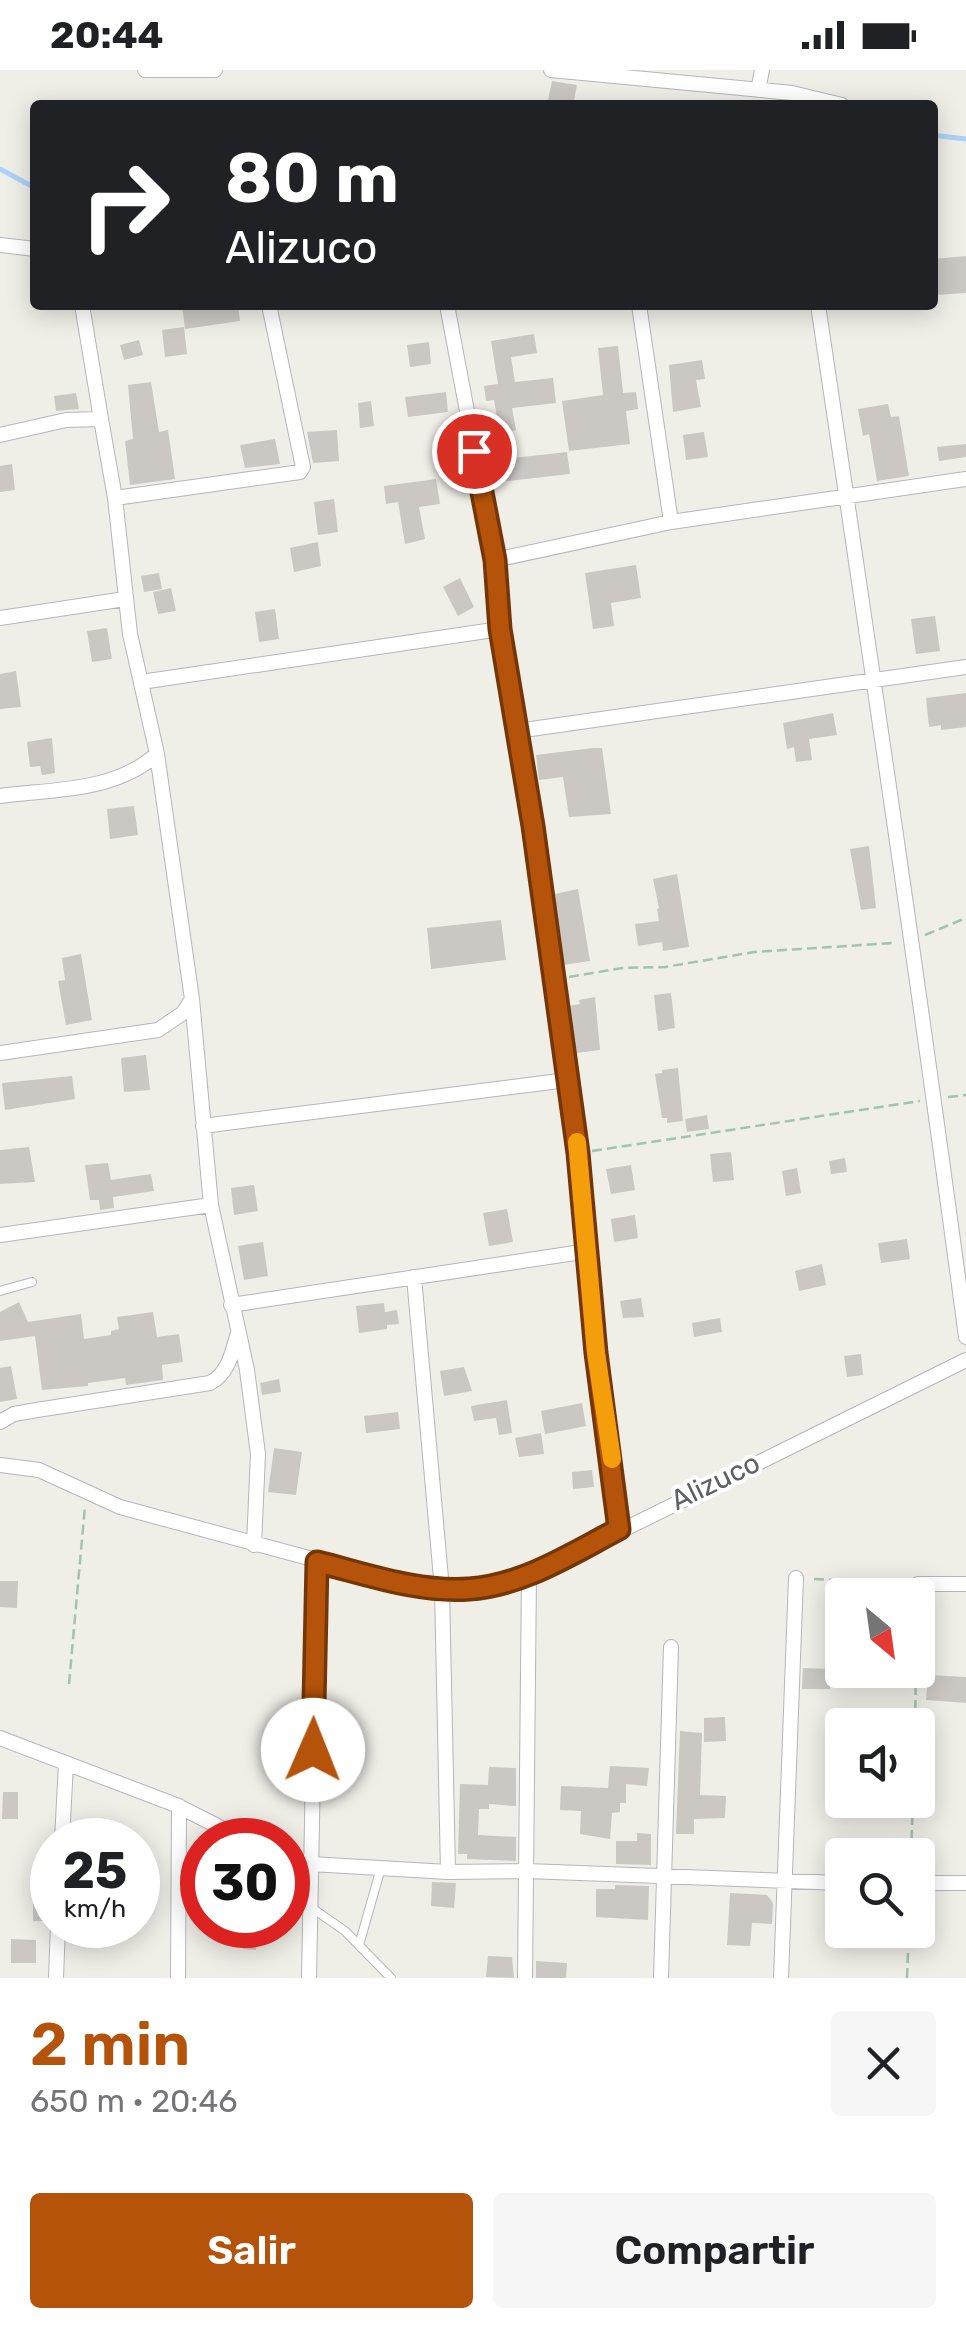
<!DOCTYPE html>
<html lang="es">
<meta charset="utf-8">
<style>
:root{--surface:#fff;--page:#f6f6f6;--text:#202124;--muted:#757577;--accent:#b45309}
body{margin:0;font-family:Rubik,sans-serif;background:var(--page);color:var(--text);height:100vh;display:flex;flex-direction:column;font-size:38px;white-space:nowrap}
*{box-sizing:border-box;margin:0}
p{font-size:32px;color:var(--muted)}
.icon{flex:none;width:55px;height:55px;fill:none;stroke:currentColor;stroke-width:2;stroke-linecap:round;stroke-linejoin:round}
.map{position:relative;height:1908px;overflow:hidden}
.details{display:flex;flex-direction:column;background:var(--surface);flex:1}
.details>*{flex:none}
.top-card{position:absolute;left:30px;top:30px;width:908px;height:210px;border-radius:10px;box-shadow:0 5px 25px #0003;background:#202124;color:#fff;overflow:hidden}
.needle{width:65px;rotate:151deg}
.fabs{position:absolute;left:825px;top:1508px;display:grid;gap:20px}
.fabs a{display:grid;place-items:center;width:110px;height:110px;border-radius:10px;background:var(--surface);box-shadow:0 5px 25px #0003;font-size:50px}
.speed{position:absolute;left:30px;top:1748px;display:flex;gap:20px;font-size:50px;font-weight:700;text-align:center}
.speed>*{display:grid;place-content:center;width:130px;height:130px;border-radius:50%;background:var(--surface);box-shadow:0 5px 25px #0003;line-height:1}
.speed small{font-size:25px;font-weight:400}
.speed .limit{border:15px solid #d22;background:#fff;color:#111}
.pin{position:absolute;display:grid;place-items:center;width:85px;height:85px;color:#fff;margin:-42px;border:5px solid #fff;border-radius:50%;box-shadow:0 2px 10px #0007}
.me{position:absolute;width:110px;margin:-55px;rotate:1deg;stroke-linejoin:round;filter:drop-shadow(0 0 8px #0008)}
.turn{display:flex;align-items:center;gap:35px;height:210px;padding:0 30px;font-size:45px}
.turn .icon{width:130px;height:130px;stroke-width:2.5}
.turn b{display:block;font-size:70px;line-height:85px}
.round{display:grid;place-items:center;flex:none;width:105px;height:105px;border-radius:10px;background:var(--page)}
.head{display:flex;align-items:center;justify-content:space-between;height:170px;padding:0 30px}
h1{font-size:60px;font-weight:600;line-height:75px;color:var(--accent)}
.button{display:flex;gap:20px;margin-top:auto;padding:20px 30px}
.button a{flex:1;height:115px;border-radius:10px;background:var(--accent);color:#fff;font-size:40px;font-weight:600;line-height:115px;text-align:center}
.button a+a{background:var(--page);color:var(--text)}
.status{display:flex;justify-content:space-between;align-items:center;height:70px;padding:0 50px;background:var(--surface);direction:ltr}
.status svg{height:28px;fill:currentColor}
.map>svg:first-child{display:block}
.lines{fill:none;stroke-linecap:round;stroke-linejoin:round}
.stream{stroke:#acd2fa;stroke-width:5}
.building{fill:#cbc8c4}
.service-casing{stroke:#b4b6ba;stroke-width:10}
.minor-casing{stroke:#b4b6ba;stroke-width:16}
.path{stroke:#9ec6ad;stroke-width:2.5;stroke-dasharray:10 5;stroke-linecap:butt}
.service{stroke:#fff;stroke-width:8}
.minor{stroke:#fff;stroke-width:14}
.route-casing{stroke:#753606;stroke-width:25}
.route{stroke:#b45309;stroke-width:18}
.slow{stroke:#f59e0b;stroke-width:18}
.labels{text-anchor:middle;stroke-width:8;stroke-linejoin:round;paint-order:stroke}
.street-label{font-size:28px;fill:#5e6166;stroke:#fff}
</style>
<div class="status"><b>20:44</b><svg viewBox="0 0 49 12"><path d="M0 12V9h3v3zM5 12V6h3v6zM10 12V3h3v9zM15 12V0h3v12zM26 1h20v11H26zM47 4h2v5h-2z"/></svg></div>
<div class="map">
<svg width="966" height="1908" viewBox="0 0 966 1908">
<rect width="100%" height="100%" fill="#efeee7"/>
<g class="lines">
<!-- stream -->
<path class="stream" d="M932 65 966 69
M0 99 35 118"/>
</g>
<!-- building -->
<path class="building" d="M552 11 577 15 573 35H547Z
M966 186V223L935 225 933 189Z
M182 235H238L240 251 185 259Z
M184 257 187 284 165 287 162 260Z
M534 264 537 283 511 287 515 312 553 308 556 333 512 338 516 360 500 364 494 330 486 331 484 316 498 314 491 271Z
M139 270 143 285 124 290 120 275Z
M429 272 431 294 410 297 407 275Z
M618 276 623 323 636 322 638 339 626 341 630 374 569 381 562 331 603 325 598 278Z
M702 290 705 309 696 310 701 337 673 342 669 295Z
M151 312 159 362 168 360 175 409 130 415 125 371 133 369 128 315Z
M446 322 448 342 408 347 405 327Z
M76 323 79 339 56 341 54 326Z
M371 331 374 356 360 358 358 333Z
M888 334 891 347 899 346 909 406 877 411 869 364 863 366 858 339Z
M337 360 339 391 313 393 307 362Z
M704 362 708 387 686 390 683 365Z
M275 369 280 394 245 398 240 375Z
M966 374V387L939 391 937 377Z
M567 382 570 404 507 411 504 389Z
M12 394 15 420 0 422V396Z
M436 409 440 434 419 437 425 469 405 474 398 432 386 434 384 416Z
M334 429 338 462 318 465 314 432Z
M318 472 321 496 294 502 290 478Z
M636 495 641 528 611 533 614 556 593 559 585 503Z
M159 503 162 519 144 522 141 506Z
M460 508 474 537 458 546 443 517Z
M171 518 176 541 158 544 153 522Z
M275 539 279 569 259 572 255 542Z
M935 546 940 581 916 584 911 549Z
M107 558 112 589 92 592 87 561Z
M16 601 21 637 0 639V604Z
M966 623V657L941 660V655L929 657 926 628Z
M833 643 837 665 809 669 812 690 796 692 794 677 787 679 783 653Z
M52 668 55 703 42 705 40 696 30 697 27 672Z
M593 678H602L611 744 569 747 563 707 539 710 536 685Z
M134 736 138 765 110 769 107 739Z
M869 776 876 838 861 840 850 779Z
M677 804 689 877 663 881 662 872 638 876 635 854 659 851 657 839 659 838 653 809Z
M578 819 590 891 563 895 555 824Z
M501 850 506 890 431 899 427 858Z
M81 884 92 950 66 955 58 911 65 910 62 888Z
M671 923 675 958 658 961 654 925Z
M595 927 600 980 576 983 568 936 580 934 579 930Z
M146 985 150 1020 124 1022 121 988Z
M678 998 683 1051 667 1053V1048H662L655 1004 662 1003V1000Z
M72 1006 75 1029 5 1040 2 1013Z
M707 1045 709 1059 687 1062 685 1049Z
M29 1077 35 1112 0 1114V1080Z
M731 1082 734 1110 713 1112 710 1084Z
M845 1088 847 1102 831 1104 829 1091Z
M108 1093 111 1110 151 1104 154 1121 113 1127 114 1138 100 1140 99 1130H90L85 1095Z
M631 1095 635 1120 611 1124 606 1099Z
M797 1098 801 1123 786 1126 782 1101Z
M254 1115 258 1141 234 1145 231 1118Z
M507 1139 513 1172 489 1176 483 1143Z
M635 1145 638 1168 614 1172 611 1149Z
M907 1169 910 1189 881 1193 878 1173Z
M263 1172 268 1206 244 1210 238 1176Z
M822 1194 826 1215 799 1221 795 1201Z
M641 1228 644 1247 623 1248 620 1231Z
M19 1232 28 1252 81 1244 84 1269 111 1265V1261L119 1259 117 1247 153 1242 157 1267 179 1264 183 1292 162 1295 163 1310 126 1315 125 1308 88 1313V1316L42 1320 35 1266 0 1271V1242Z
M384 1233 385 1242 397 1240 399 1254 387 1255V1259L359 1263 356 1236Z
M720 1248 722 1262 694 1267 692 1253Z
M861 1284 863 1305 847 1307 844 1286Z
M11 1296 17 1329 0 1332V1298Z
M464 1297 472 1321 444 1326 440 1301Z
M279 1309 281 1322 262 1325 260 1313Z
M507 1330 512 1363 499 1365 496 1348 474 1351 471 1336Z
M582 1333 586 1356 545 1364 541 1341Z
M398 1342 400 1359 366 1363 364 1346Z
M541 1363 544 1384 519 1387 515 1368Z
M274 1378 302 1382 296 1425 268 1422Z
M592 1400 594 1417 573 1419 572 1402Z
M0 1511H18L17 1538 0 1537Z
M803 1598 830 1599V1619H802Z
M928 1605 966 1607V1633L926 1630Z
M725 1647 726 1671 704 1672V1648Z
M680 1661 702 1663 700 1725 726 1726 725 1748 694 1749V1764H676Z
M610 1696 649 1698 647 1716 626 1714V1733H620V1742L612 1743 610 1769 580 1764 581 1741 560 1740 561 1716 608 1718Z
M489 1697 516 1698V1736L489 1734V1739H479L478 1765 516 1767V1791L467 1789V1784H458L460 1714 488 1715Z
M3 1722H18V1749H2Z
M637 1763 651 1764V1795L616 1794V1771H637Z
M432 1812 456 1813 454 1838 431 1836Z
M615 1815 649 1816 648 1850 596 1847V1819H615Z
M33 1819H52V1846L48 1851H33Z
M730 1823 767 1825 773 1833 772 1854 752 1853 750 1876 727 1875Z
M244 1855H258L256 1880 243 1879Z
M11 1869 36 1870V1893H11Z
M488 1886 512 1887 514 1908 486 1907Z
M536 1891 567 1893 566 1908H536Z"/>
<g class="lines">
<defs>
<path id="service" d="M0 1221 32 1212
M312 1838 345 1861 391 1908
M359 1875 381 1798"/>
<path id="minor" d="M145 0H215
M551 0 792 23 842 35
M758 20 762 0
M0 175 35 179
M82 235 101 349
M447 235 495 490 500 559 533 756 578 1083 596 1283 619 1459
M639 235 671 452
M818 235C869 578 920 922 966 1267
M0 365 66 350 101 349 115 428 130 564 157 684 192 929 211 1135 247 1300 258 1384 254 1475
M115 428 300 402 303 397 269 235
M495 490 671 452 966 409
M0 548 125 529
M141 612 500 559
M517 661 966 597
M0 726C53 719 115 722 157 684
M0 983 158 960 183 943 192 929
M203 1056 567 1010
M0 1165 211 1135
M414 1207 442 1519 448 1802
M231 1235 588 1181
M0 1352 14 1344 37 1340 210 1313C229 1303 232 1282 238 1263
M0 1395 39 1400 120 1437 383 1508 442 1519 471 1520 497 1514 550 1496 966 1290
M918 1514H966
M0 1668 176 1735 245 1770
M62 1770 66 1693
M288 1789 311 1794 448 1802 527 1801 842 1813
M918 1813H966
M56 1908 58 1855
M178 1908 179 1736
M309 1908 317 1492
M525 1908 529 1503
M661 1908 671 1577
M781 1908 796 1508"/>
</defs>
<!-- service casing -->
<use href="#service" class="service-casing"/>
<!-- minor casing -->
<use href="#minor" class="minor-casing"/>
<!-- path -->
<path class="path" d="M925 865 966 848
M569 907 622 898 665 897 754 882 893 873
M948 1027 966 1025
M592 1081 920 1031
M814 1509 901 1513
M918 1543V1529
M69 1614 85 1436
M915 1655 916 1600
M911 1785 913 1730
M907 1908 909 1860"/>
<!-- service -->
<use href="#service" class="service"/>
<!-- minor -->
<use href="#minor" class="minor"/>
</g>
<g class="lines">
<defs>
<path id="route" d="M313 1680 317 1492C366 1504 419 1523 469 1519 522 1516 573 1483 619 1459L596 1283 578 1083 533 756 500 559 495 490 474 381"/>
</defs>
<!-- route casing -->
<use href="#route" class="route-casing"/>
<!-- route -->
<use href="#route" class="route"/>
<!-- slow -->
<path class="slow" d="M577 1072 596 1283 612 1389"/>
</g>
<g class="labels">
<!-- street labels -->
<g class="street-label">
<text transform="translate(715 1411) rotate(-26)" y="10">Alizuco</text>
</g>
</g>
</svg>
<div class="fabs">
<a><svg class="needle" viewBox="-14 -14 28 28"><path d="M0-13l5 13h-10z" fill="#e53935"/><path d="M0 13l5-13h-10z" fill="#757577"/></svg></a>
<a><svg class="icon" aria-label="sound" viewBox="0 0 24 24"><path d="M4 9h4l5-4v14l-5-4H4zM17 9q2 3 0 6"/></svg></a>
<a><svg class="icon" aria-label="search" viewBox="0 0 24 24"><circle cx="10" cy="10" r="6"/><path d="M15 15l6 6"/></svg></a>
</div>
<div class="speed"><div>25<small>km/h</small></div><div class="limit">30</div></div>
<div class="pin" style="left:474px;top:381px;background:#d93025"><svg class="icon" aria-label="arrive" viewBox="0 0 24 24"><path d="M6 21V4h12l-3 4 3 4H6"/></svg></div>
<svg class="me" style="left:313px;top:1680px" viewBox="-20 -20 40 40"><circle r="19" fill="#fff"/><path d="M0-13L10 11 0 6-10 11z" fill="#b45309"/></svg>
<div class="top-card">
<div class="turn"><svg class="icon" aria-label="right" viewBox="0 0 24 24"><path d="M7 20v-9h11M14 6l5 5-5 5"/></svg><div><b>80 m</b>Alizuco</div></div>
</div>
</div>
<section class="details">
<div class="head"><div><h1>2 min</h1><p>650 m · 20:46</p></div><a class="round"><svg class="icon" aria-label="close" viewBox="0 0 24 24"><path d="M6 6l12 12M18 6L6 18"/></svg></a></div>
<div class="button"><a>Salir</a><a>Compartir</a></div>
</section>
